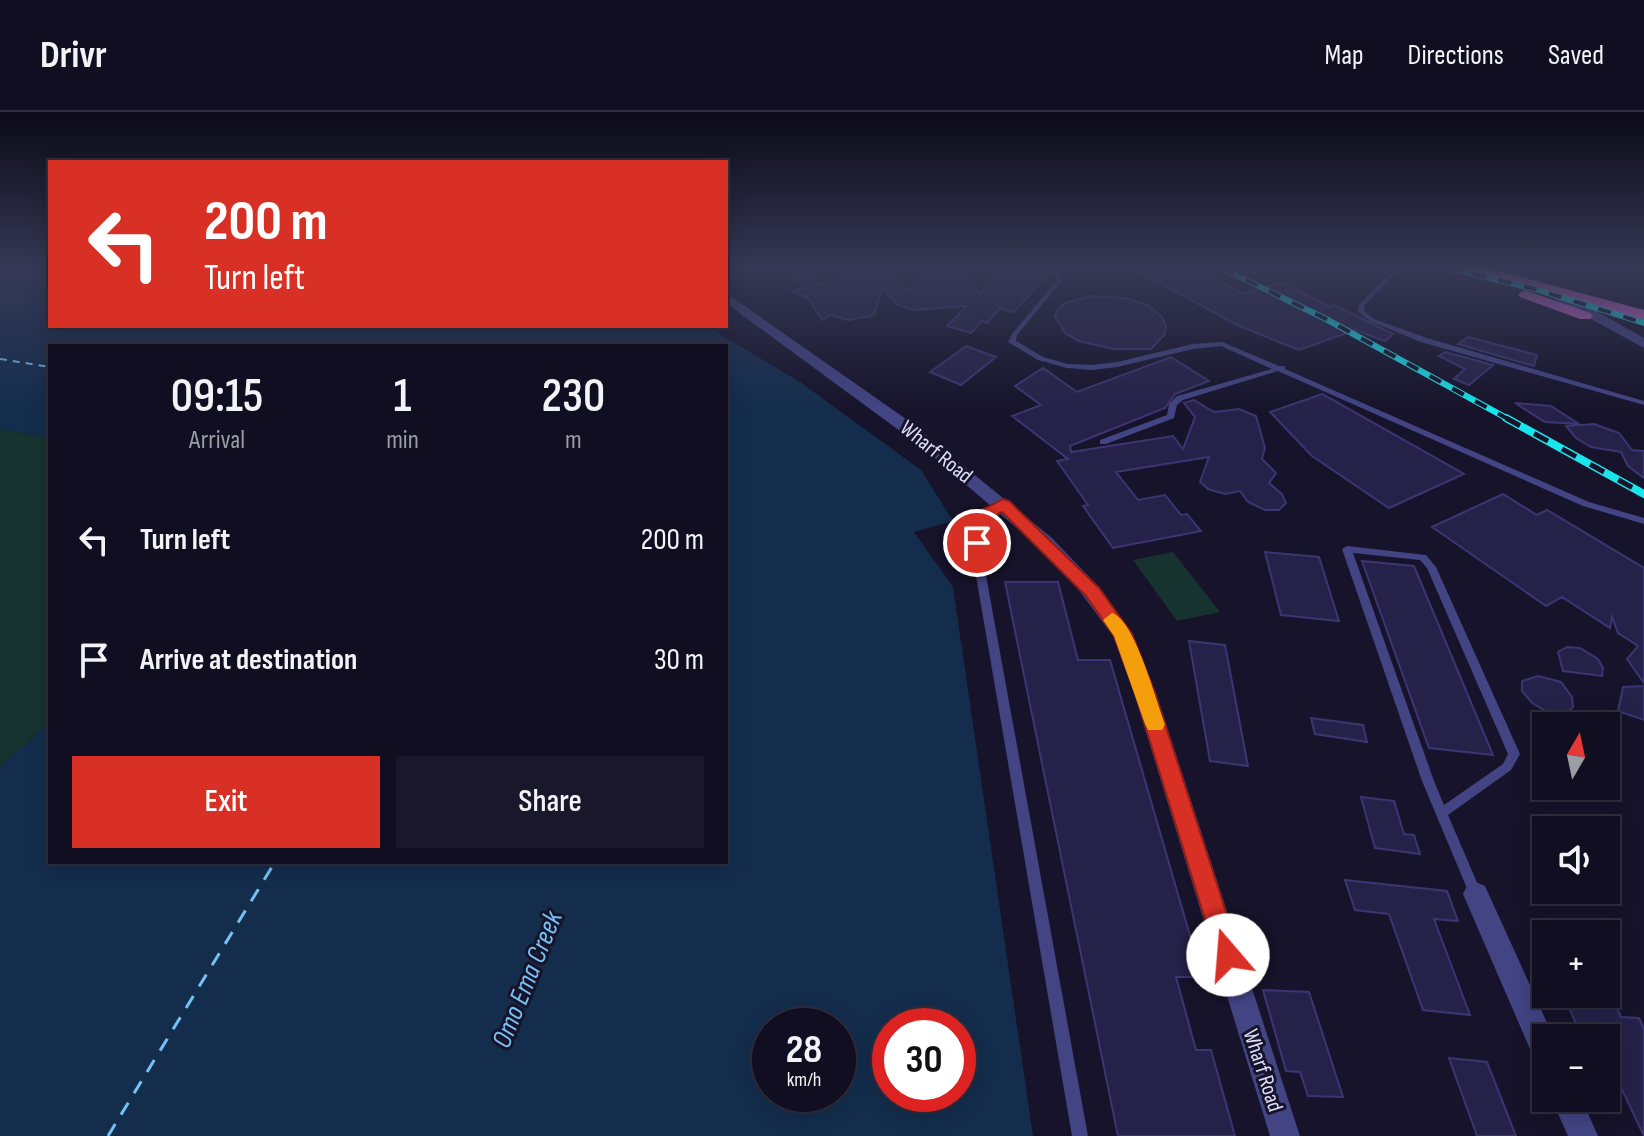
<!DOCTYPE html>
<meta charset="utf-8">
<style>
:root{--surface:#100e20;--page:#191729;--text:#f1f3f6;--muted:#9c9ca5;--line:#302e3e;--accent:#d93025}
body{margin:0;font-family:"Sofia Sans Condensed",sans-serif;background:var(--page);color:var(--text);height:100vh;display:flex;flex-direction:column;font-size:30px;white-space:nowrap}
*{box-sizing:border-box;margin:0}
p{font-size:26px;color:var(--muted)}
.icon{flex:none;width:44px;height:44px;fill:none;stroke:currentColor;stroke-width:2;stroke-linecap:round;stroke-linejoin:round}
.map{position:relative;flex:1;overflow:hidden}
.details{position:absolute;left:48px;top:232px;width:680px;height:520px;display:flex;flex-direction:column;background:var(--surface);border-radius:0px;box-shadow:0 4px 20px #0003,0 0 0 2px var(--line)}
.details>*{flex:none}
.banner{position:absolute;left:48px;top:48px;width:680px;height:168px;border-radius:0px;box-shadow:0 4px 20px #0003,0 0 0 2px var(--line);background:#d93025;color:#fff;overflow:hidden}
.needle{width:52px;rotate:9deg}
.fabs{position:absolute;left:1532px;top:600px;display:grid;gap:16px}
.fabs a{display:grid;place-items:center;width:88px;height:88px;border-radius:0px;background:var(--surface);box-shadow:0 4px 20px #0003,0 0 0 2px var(--line);font-size:40px}
.speed{position:absolute;left:752px;top:896px;display:flex;gap:16px;font-size:40px;font-weight:700;text-align:center}
.speed>*{display:grid;place-content:center;width:104px;height:104px;border-radius:50%;background:var(--surface);box-shadow:0 4px 20px #0003,0 0 0 2px var(--line);line-height:1}
.speed small{font-size:20px;font-weight:400}
.speed .limit{border:12px solid #d22;background:#fff;color:#111}
.pin{position:absolute;display:grid;place-items:center;width:68px;height:68px;color:#fff;margin:-34px;border:4px solid #fff;border-radius:50%;box-shadow:0 2px 8px #0007}
.me{position:absolute;width:88px;margin:-44px;rotate:342deg;stroke-linejoin:round;filter:drop-shadow(0 0 6px #0008)}
.turn{display:flex;align-items:center;gap:28px;height:168px;padding:0 24px;font-size:36px}
.turn .icon{width:104px;height:104px;stroke-width:2.5}
.turn b{display:block;font-size:56px;line-height:68px}
.eta{display:flex;justify-content:space-evenly;align-items:center;height:136px;text-align:center}
.eta b{font-size:48px;font-weight:600;line-height:56px}
.action{display:flex;gap:16px;margin-top:auto;padding:16px 24px}
.action a{flex:1;height:92px;border-radius:0px;background:var(--accent);color:#fff;font-size:32px;font-weight:600;line-height:92px;text-align:center}
.action a+a{background:var(--page);color:var(--text)}
ul{padding:0;list-style:none}
li{display:flex;align-items:center;gap:24px;height:120px;padding:0 24px}
li div{flex:1}
li b{display:block;font-size:30px}
li em{font-style:normal}
header{display:flex;align-items:center;gap:48px;box-sizing:border-box;height:112px;padding:0 40px;background:var(--surface);border-bottom:2px solid var(--line)}
header strong{font-size:38px}
nav{display:flex;gap:44px;margin-inline-start:auto;font-size:28px}
.map>svg:first-child{display:block}
.green{fill:#173330}
.water{fill:#142d4d;fill-rule:evenodd}
.lines{fill:none;stroke-linecap:round;stroke-linejoin:round}
.ferry-far1{stroke:#75c1f4;stroke-width:2;stroke-dasharray:7 6;stroke-linecap:butt}
.ferry{stroke:#75c1f4;stroke-width:3;stroke-dasharray:14 11;stroke-linecap:butt}
.building{fill:#262149;stroke:#3d3573;stroke-width:2}
.service{fill:#424484;fill-rule:evenodd}
.minor{fill:#424484;fill-rule:evenodd}
.tertiary{fill:#424484;fill-rule:evenodd}
.trunk{fill:#d669d2;fill-rule:evenodd}
.rail-far1-casing{stroke:#1ae5ec;stroke-width:6}
.rail-casing{stroke:#1ae5ec;stroke-width:8}
.rail-far1{stroke:#16132a;stroke-width:4;stroke-dasharray:13;stroke-linecap:butt}
.rail{stroke:#16132a;stroke-width:5;stroke-dasharray:16;stroke-linecap:butt}
.route{fill:#d93025;stroke:#8d1f18;stroke-width:2}
.slow{fill:#f59e0b}
.labels{text-anchor:middle;stroke-width:6;stroke-linejoin:round;paint-order:stroke}
.street-label{font-size:22px;fill:#e0defc;stroke:#16132a}
.near-water-label{font-size:28px;font-style:italic;fill:#75c1f4;stroke:#16132a}
</style>
<header>
<strong>Drivr</strong>
<nav><a>Map</a><a>Directions</a><a>Saved</a></nav>
</header>
<div class="map">
<svg width="1644" height="1024" viewBox="0 0 1644 1024">
<rect width="100%" height="100%" fill="#16132a"/>
<!-- green -->
<path class="green" d="M0 317 50 326V610L0 655Z
M1173 440 1220 500 1177 509 1133 448Z"/>
<!-- water -->
<path class="water" d="M0 156H50V214H714L721 223 800 270 921 358 953 409 914 420 953 475 1033 1024H0V655L50 610V750H726V234H50V326L0 317ZM770 914H838V982H770ZM958 914V982H890V914Z"/>
<g class="lines">
<!-- ferry-far1 -->
<path class="ferry-far1" d="M0 247 50 255"/>
<!-- ferry -->
<path class="ferry" d="M108 1024 275 750"/>
</g>
<!-- building -->
<path class="building" d="M791 156 810 163 817 173 867 160 863 156H888L887 161 910 179 924 157 955 156 965 161 979 182 1005 156H1031L1049 161 1014 200 1000 196 987 211 982 209 971 221 947 214 967 194 913 198 898 193 882 176 875 201 871 204 848 208 831 203 822 208 808 186 791 179 803 176Z
M1133 156H1194L1243 182 1283 170 1330 195 1335 193 1393 222 1385 229 1355 218 1299 238 1237 213Z
M1091 184 1124 186 1148 193 1162 205 1166 214 1165 222 1151 237H1113L1079 229 1066 222 1055 205 1058 197 1065 191Z
M1468 225 1537 243 1534 254 1458 232Z
M966 234 996 245 961 273 930 260Z
M1445 240 1493 253 1469 273 1454 267 1465 257 1439 244Z
M1171 245 1209 269 1175 282 1165 296 1070 334 1071 340 1173 324 1183 337 1195 305 1184 291 1194 288 1214 300 1239 297 1256 304 1265 336 1262 347 1276 361 1269 371 1282 382 1286 391 1279 398H1265L1248 390 1240 379 1225 382 1208 377 1200 370 1209 345 1116 360 1138 388 1165 383 1181 403 1187 402 1201 419 1113 436 1083 394 1088 393 1057 349 1068 347 1012 304 1041 293 1015 274 1043 256 1077 280Z
M1322 282 1324 283 1464 362 1389 396 1312 344 1270 300Z
M1515 291 1551 294 1579 312 1545 310Z
M1594 312 1619 321 1632 338 1644 339V366L1628 354 1621 340 1591 335 1576 326 1566 314Z
M1503 382 1537 403 1547 398 1644 456V571L1627 547 1638 534 1618 521 1612 505 1610 516 1562 485 1546 494 1432 415Z
M1265 440 1319 445 1339 509 1281 503Z
M1362 449 1414 454 1493 643 1429 636Z
M1005 470H1058L1078 548H1110L1202 865H1176L1196 938H1211L1235 1024H1118Z
M1189 529 1225 533 1248 654 1210 649Z
M1567 535 1580 536 1598 547 1603 556 1602 564 1563 559 1558 540Z
M1538 564 1561 570 1572 585 1573 595 1560 607 1532 591 1522 579V569Z
M1644 574V608L1618 599 1623 575Z
M1311 606 1363 613 1367 630 1315 622Z
M1361 685 1394 689 1404 722 1414 723 1420 742 1375 736Z
M1345 768 1447 779 1458 809 1434 807 1470 903 1423 898 1389 802 1355 798Z
M1263 878 1309 880 1343 985 1308 984 1300 960 1286 959Z
M1563 882H1610L1621 905 1639 906 1644 917V1024L1606 944V926H1598L1593 916 1577 914Z
M1449 946 1487 950 1516 1024H1477Z"/>
<g class="lines">
<!-- service -->
<path class="service" d="M1049 156H1055L1062 165 1061 170 1017 223 1016 229 1043 245 1068 252 1092 253 1117 250 1193 232 1222 230 1279 254H1285V257L1589 390 1644 406V412L1583 394 1278 259 1183 288 1177 293 1174 306 1106 332H1100V328L1167 303 1169 292 1177 284 1272 257 1221 234 1193 237 1117 255 1092 258 1067 256 1038 248 1008 230 1012 222 1055 170 1056 165Z
M1395 156H1401L1365 193 1364 199 1374 207 1427 226 1644 289V293L1421 230 1370 209 1358 200 1359 193Z
M1003 389 1006 390 1007 392 1006 394C977 413 981 426 985 458L1088 1024H1072L975 458C972 427 970 404 1003 389Z
M1347 434 1426 443 1436 455 1520 642 1511 658 1448 703 1482 782 1481 786 1476 788 1471 786 1422 669 1342 437ZM1353 441 1420 448 1427 456 1508 642 1503 652 1444 693 1434 669Z"/>
<!-- minor -->
<path class="minor" d="M726 181 906 307 1052 426 1092 468 1127 514 1156 581 1300 1024H1270L1134 581 1113 524 1078 477 1039 435 923 336 726 191Z
M1476 770 1485 774 1554 926H1546V955L1536 951 1463 782 1467 774Z
M1551 986H1581L1598 1024H1568Z"/>
<!-- tertiary -->
<path class="tertiary" d="M1538 172H1548L1644 226V236L1538 178Z"/>
<!-- trunk -->
<path class="trunk" d="M1466 156H1488L1644 198V208Z
M1525 178 1590 201 1593 204 1590 207H1580L1520 185 1518 182Z"/>
<defs>
<path id="rail-far1" d="M1222 156 1326 207 1510 308
M1448 156 1535 177 1644 211"/>
<path id="rail" d="M1506 306 1644 382"/>
</defs>
<!-- rail-far1 casing -->
<use href="#rail-far1" class="rail-far1-casing"/>
<!-- rail casing -->
<use href="#rail" class="rail-casing"/>
<!-- rail-far1 -->
<use href="#rail-far1" class="rail-far1"/>
<!-- rail -->
<use href="#rail" class="rail"/>
</g>
<!-- sky -->
<linearGradient id="sky" x2="0" y2="1"><stop stop-color="#0c0a17"/><stop offset="0.52" stop-color="#363955"/><stop offset="1" stop-color="#363955" stop-opacity="0"/></linearGradient>
<rect width="1644" height="299" fill="url(#sky)"/>
<!-- route -->
<path class="route" d="M1003 387 1009 389 1099 476 1132 522 1155 581 1240 843 1237 852 1228 855 1220 852 1216 843 1135 581 1114 524 1086 484 1002 400 991 406 983 435H971L969 431 978 400Z"/>
<!-- slow -->
<path class="slow" d="M1112 501C1135 508 1156 589 1165 612L1162 618H1148L1145 612 1114 524 1103 508Z"/>
<g class="labels">
<!-- street labels -->
<g class="street-label">
<text transform="translate(937 339) rotate(39)" y="8">Wharf Road</text>
<text transform="translate(1264 958) rotate(72)" y="8">Wharf Road</text>
</g>
<!-- near-water labels -->
<g class="near-water-label">
<text transform="translate(526 867) rotate(-68)" y="10">Omo Ema Creek</text>
</g>
</g>
</svg>
<div class="fabs">
<a><svg class="needle" viewBox="-14 -14 28 28"><path d="M0-13l5 13h-10z" fill="#e53935"/><path d="M0 13l5-13h-10z" fill="#9c9ca5"/></svg></a>
<a><svg class="icon" aria-label="sound" viewBox="0 0 24 24"><path d="M4 9h4l5-4v14l-5-4H4zM17 9q2 3 0 6"/></svg></a>
<a>+</a>
<a>−</a>
</div>
<div class="speed"><div>28<small>km/h</small></div><div class="limit">30</div></div>
<div class="pin" style="left:977px;top:431px;background:#d93025"><svg class="icon" aria-label="arrive" viewBox="0 0 24 24"><path d="M6 21V4h12l-3 4 3 4H6"/></svg></div>
<svg class="me" style="left:1228px;top:843px" viewBox="-20 -20 40 40"><circle r="19" fill="#fff"/><path d="M0-13L10 11 0 6-10 11z" fill="#d93025"/></svg>
<div class="banner">
<div class="turn"><svg class="icon" aria-label="left" viewBox="0 0 24 24"><path d="M17 20v-9H6M10 6l-5 5 5 5"/></svg><div><b>200 m</b>Turn left</div></div>
</div>
<section class="details">
<div class="eta">
<div><b>09:15</b><p>Arrival</p></div>
<div><b>1</b><p>min</p></div>
<div><b>230</b><p>m</p></div>
</div>
<ul>
<li><svg class="icon" aria-label="left" viewBox="0 0 24 24"><path d="M17 20v-9H6M10 6l-5 5 5 5"/></svg><div><b>Turn left</b></div><em>200 m</em></li>
<li><svg class="icon" aria-label="arrive" viewBox="0 0 24 24"><path d="M6 21V4h12l-3 4 3 4H6"/></svg><div><b>Arrive at destination</b></div><em>30 m</em></li>
</ul>
<div class="action"><a>Exit</a><a>Share</a></div>
</section>
</div>
